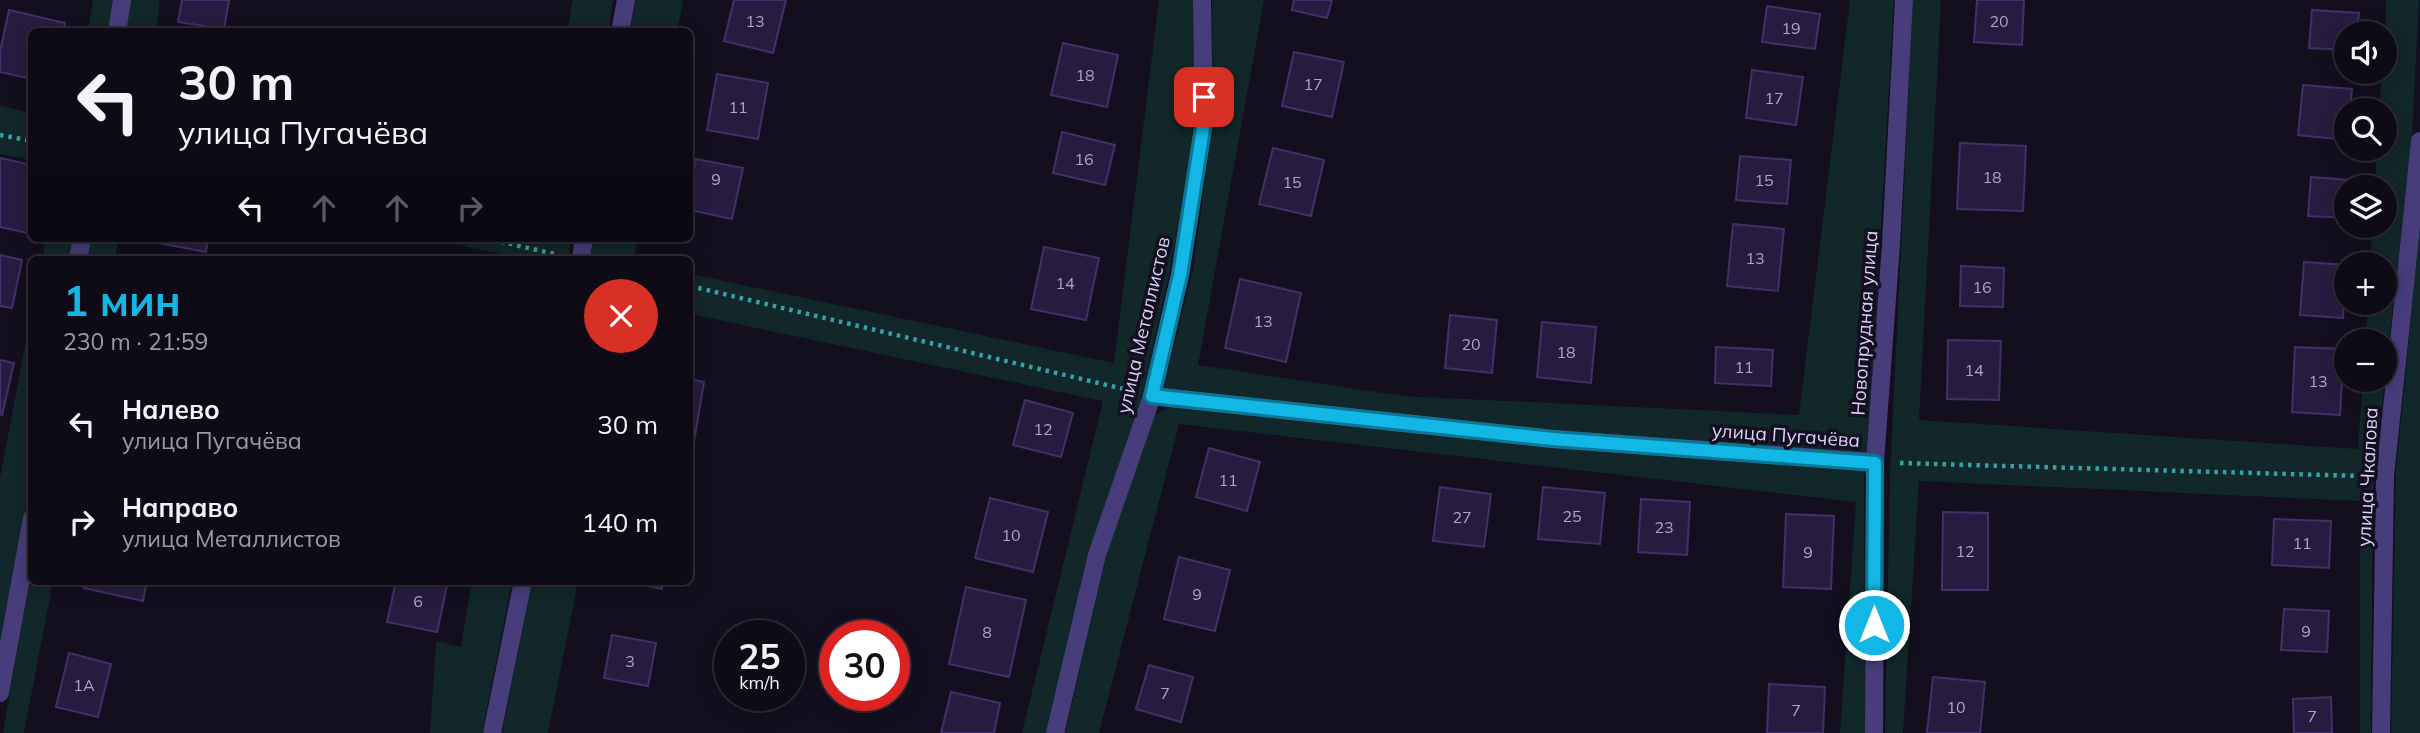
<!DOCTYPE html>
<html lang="ru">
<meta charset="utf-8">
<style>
:root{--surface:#0e0b17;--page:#171420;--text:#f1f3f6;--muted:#9b9ba1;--line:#2e2b36;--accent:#13b7e5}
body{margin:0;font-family:Mulish,sans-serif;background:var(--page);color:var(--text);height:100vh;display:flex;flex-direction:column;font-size:26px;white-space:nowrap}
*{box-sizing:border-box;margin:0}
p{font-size:23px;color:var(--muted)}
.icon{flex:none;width:38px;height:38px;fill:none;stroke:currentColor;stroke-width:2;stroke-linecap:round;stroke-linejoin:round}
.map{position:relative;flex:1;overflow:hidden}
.panel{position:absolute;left:28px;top:256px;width:665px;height:329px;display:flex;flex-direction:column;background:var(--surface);border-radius:10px;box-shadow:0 4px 18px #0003,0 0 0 2px var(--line)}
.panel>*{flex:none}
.top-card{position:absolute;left:28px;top:28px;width:665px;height:214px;border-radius:10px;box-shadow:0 4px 18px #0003,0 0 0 2px var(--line);background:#0e0b17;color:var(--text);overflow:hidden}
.controls{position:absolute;left:2334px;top:21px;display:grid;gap:14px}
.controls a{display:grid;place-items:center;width:63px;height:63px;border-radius:50%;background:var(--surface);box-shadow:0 4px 18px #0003,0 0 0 2px var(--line);font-size:35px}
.speed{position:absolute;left:714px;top:620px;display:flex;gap:14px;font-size:35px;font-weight:700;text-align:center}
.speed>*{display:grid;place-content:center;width:91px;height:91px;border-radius:50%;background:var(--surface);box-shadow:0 4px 18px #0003,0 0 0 2px var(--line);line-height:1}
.speed small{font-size:18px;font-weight:400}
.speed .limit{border:10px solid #d22;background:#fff;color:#111}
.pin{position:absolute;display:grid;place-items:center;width:60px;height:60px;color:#fff;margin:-30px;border-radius:14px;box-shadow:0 4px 10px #0006}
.me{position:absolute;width:77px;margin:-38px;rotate:0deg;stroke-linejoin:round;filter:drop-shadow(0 0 5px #0008)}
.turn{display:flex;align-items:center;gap:24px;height:147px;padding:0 35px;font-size:32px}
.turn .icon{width:91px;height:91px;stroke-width:2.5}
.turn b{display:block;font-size:49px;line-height:60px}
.lanes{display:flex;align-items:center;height:66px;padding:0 35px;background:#0003;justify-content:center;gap:35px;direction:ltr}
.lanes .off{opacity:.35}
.round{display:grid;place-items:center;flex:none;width:74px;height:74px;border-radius:37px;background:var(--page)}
.overview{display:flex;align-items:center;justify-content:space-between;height:119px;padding:0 35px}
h1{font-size:42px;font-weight:700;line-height:52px;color:var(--accent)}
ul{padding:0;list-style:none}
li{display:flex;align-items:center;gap:21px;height:98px;padding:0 35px}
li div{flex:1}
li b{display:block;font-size:26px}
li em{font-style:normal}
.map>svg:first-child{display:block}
.green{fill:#122729}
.building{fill:#271c3f;stroke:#423069;stroke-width:2}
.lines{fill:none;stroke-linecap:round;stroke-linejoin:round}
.path{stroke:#38a1a8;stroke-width:4.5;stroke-dasharray:3.5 5;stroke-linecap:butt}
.minor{stroke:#473d7b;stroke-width:18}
.route-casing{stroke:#0c7795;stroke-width:18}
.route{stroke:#13b7e5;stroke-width:12}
.labels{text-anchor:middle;stroke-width:7;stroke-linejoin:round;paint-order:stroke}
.number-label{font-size:16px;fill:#aea4cc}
.street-label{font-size:19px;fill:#dbd1fb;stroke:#130f1f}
</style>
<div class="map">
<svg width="2420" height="733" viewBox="0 0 2420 733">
<rect width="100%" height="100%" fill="#130f1f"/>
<!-- green -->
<path class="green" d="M93 0H115L110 31 88 32Z
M130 0H160L156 31 125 32Z
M573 0H613L608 31H567Z
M636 0H683L677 31H630Z
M1159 0H1195L1198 121 1170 271 1140 407 1047 733H1022L1103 401 690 314V274L1114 363Z
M1212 0H1264L1198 365 1403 396 1799 415 1850 0H1894L1868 452 1553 431 1163 390 1193 270 1213 120Z
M1913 0H1941L1919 420 2358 449 2363 380H2385L2373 488 2371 733H2360V501L1919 481 1903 733H1885L1890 475Z
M2386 0H2419L2412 136 2385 377V341H2365L2368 303H2385V264H2370L2372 226H2385V187H2375L2377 149H2385V110H2379L2382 72H2385Z
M0 106 31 113V160L0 154Z
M2420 227V733H2391L2396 469Z
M46 238H75L71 259H42Z
M91 238H119L115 259H87Z
M425 238H571L568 259H528Z
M594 238H638L634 259H590Z
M31 314V477L0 649V478Z
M1173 405 1864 469 1865 733H1840L1856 502 1179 424 1099 733H1065L1106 557 1153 416Z
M31 571 32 581H53L24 733H3Z
M472 581H512L482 733H430L436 641 461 647Z
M532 581H578L548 733H502Z"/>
<!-- building -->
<path class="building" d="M182 0H229L224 29 178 22Z
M734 0H786L773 53 724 41Z
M1294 0H1332L1327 18 1292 10Z
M1977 0H2024L2022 45 1974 42Z
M1767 6 1820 14 1815 49 1762 42Z
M9 10 65 23 63 32H32V79L0 72V52Z
M2312 10 2359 13 2357 33H2347V50L2309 48Z
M1063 43 1118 55 1107 107 1051 95Z
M1294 52 1344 62 1332 117 1282 106Z
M1752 70 1803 77 1796 125 1746 118Z
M717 74 768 83 758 139 707 130Z
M2303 85 2352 89 2350 110H2347V140L2298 135Z
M1062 132 1115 145 1105 185 1053 173Z
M1960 143 2026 146 2023 211 1957 209Z
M1273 148 1324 160 1311 216 1259 204Z
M1740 156 1791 160 1787 204 1736 200Z
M0 158 32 165V216L28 233 0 227Z
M696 159 743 168 732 219 690 210V189Z
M2311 177 2350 180 2349 187H2347V218L2308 216Z
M1733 224 1784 229 1778 291 1727 286Z
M149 238H208L206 252 148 241Z
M1044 247 1099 258 1086 320 1031 309Z
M0 255 22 260 12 308 0 306Z
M2304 262 2347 265 2343 318 2300 315Z
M1961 266 2004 268 2003 307 1960 306Z
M1240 279 1301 293 1286 362 1225 348Z
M1450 315 1497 320 1492 373 1445 368Z
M1542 322 1596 327 1591 383 1537 377Z
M1948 340 2001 341 1999 400 1947 399Z
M1716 347 1773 350 1771 386 1715 383Z
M2295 347 2344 349 2340 415 2292 412Z
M0 360 14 363 2 415 0 414Z
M690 379 704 382 692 454 690 453Z
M1025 400 1073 413 1061 457 1013 445Z
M1209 448 1260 462 1247 511 1196 497Z
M1440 487 1491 494 1484 547 1433 541Z
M1543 487 1605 493 1600 544 1538 539Z
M990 498 1048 512 1033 572 975 558Z
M1641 499 1690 502 1687 555 1638 552Z
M1943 512 1988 513V590H1942Z
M1786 514 1834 516 1831 589 1783 587Z
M2274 519 2331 521 2329 568 2272 565Z
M1179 557 1230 570 1215 631 1164 619Z
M86 581H147L143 601 84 588Z
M396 581H448L437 632 387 622Z
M624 581H663L662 589Z
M966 587 1026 600 1009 677 949 664Z
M2284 609 2329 611 2327 652 2281 650Z
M612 635 656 643 648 686 604 678Z
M69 653 111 664 98 717 56 707Z
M1149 665 1193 677 1181 722 1136 709Z
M1933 677 1985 682 1980 733H1927Z
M1769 684 1825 687 1823 733H1767Z
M951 692 1000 703 994 733H941Z
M2331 697 2332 733H2294L2293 699Z"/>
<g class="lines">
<!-- path -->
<path class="path" d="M0 135 32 141
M484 238 555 254
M690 286 1128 390
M1900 463 2360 476"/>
<!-- minor -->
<path class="minor" d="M117 32 122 0
M620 32 626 0
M78 259 82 238
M581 259 584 238
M1152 396 1553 439 1875 462
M0 693 32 518
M492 733 523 581
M1055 733 1097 555 1152 396 1180 275 1204 122 1202 0
M1874 733 1875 462 1891 244 1904 0
M2381 733 2385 476 2420 141"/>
</g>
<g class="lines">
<defs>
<path id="route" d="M1204 97V122L1180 275 1152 396 1553 439 1875 463 1874 625"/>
</defs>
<!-- route casing -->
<use href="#route" class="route-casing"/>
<!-- route -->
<use href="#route" class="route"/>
</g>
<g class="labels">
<!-- number labels -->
<g class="number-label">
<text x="755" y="27">13</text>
<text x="1999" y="27">20</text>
<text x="1791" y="34">19</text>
<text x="1085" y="81">18</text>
<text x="1313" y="90">17</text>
<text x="1774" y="104">17</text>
<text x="738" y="113">11</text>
<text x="1084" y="165">16</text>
<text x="1992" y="183">18</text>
<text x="716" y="185">9</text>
<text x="1764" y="186">15</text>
<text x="1292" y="188">15</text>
<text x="1755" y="264">13</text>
<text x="1065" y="289">14</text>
<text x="1982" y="293">16</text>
<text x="1263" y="327">13</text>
<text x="1471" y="350">20</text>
<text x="1566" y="358">18</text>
<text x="1744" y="373">11</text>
<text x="1974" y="376">14</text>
<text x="2318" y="387">13</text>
<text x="1043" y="435">12</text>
<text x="1228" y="486">11</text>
<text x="1572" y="522">25</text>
<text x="1462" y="523">27</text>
<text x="1664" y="533">23</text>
<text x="1011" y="541">10</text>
<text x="2302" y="549">11</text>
<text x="1965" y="557">12</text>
<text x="1808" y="558">9</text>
<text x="1197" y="600">9</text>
<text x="418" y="607">6</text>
<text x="2306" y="637">9</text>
<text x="987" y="638">8</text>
<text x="630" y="667">3</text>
<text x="84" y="691">1А</text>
<text x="1165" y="699">7</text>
<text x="1956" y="713">10</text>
<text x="1796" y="716">7</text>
<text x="2312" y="722">7</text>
</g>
<!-- street labels -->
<g class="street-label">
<text transform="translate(1864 323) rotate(-86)" y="7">Новопрудная улица</text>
<text transform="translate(1143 325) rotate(-77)" y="7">улица Металлистов</text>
<text transform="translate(1786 435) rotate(4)" y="7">улица Пугачёва</text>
<text transform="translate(2367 477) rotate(-87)" y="7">улица Чкалова</text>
</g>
</g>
</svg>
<div class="controls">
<a><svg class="icon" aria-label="sound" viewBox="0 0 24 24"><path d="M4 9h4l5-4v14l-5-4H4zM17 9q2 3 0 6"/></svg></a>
<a><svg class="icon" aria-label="search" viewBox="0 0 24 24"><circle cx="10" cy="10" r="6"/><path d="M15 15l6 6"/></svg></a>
<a><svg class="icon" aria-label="layers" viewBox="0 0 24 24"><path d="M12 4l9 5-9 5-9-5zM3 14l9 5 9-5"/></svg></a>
<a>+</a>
<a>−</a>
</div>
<div class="speed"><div>25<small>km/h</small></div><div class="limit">30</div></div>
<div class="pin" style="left:1204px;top:97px;background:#d93025"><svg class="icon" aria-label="arrive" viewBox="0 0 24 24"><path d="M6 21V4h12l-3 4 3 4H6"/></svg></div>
<svg class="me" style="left:1874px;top:625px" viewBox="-20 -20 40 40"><circle r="17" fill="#13b7e5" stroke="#fff" stroke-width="3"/><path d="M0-11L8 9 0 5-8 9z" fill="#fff"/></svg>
<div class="top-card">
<div class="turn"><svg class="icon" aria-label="left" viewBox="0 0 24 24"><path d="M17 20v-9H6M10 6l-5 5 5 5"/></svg><div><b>30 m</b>улица Пугачёва</div></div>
<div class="lanes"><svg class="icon" aria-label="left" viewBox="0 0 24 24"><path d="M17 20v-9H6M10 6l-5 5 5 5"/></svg><svg class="icon off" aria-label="ahead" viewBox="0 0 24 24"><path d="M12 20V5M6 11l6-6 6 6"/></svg><svg class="icon off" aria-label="ahead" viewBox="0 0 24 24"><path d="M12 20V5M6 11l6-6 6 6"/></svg><svg class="icon off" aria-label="right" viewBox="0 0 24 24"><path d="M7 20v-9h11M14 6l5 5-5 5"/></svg></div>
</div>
<section class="panel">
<div class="overview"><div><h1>1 мин</h1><p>230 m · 21:59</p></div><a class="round" style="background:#d93025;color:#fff"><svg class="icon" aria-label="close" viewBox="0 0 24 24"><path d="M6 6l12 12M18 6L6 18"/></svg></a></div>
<ul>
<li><svg class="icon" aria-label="left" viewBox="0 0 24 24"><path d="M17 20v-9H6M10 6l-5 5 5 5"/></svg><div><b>Налево</b><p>улица Пугачёва</p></div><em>30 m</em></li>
<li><svg class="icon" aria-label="right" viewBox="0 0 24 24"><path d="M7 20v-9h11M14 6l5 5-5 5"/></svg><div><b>Направо</b><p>улица Металлистов</p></div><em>140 m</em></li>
</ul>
</section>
</div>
